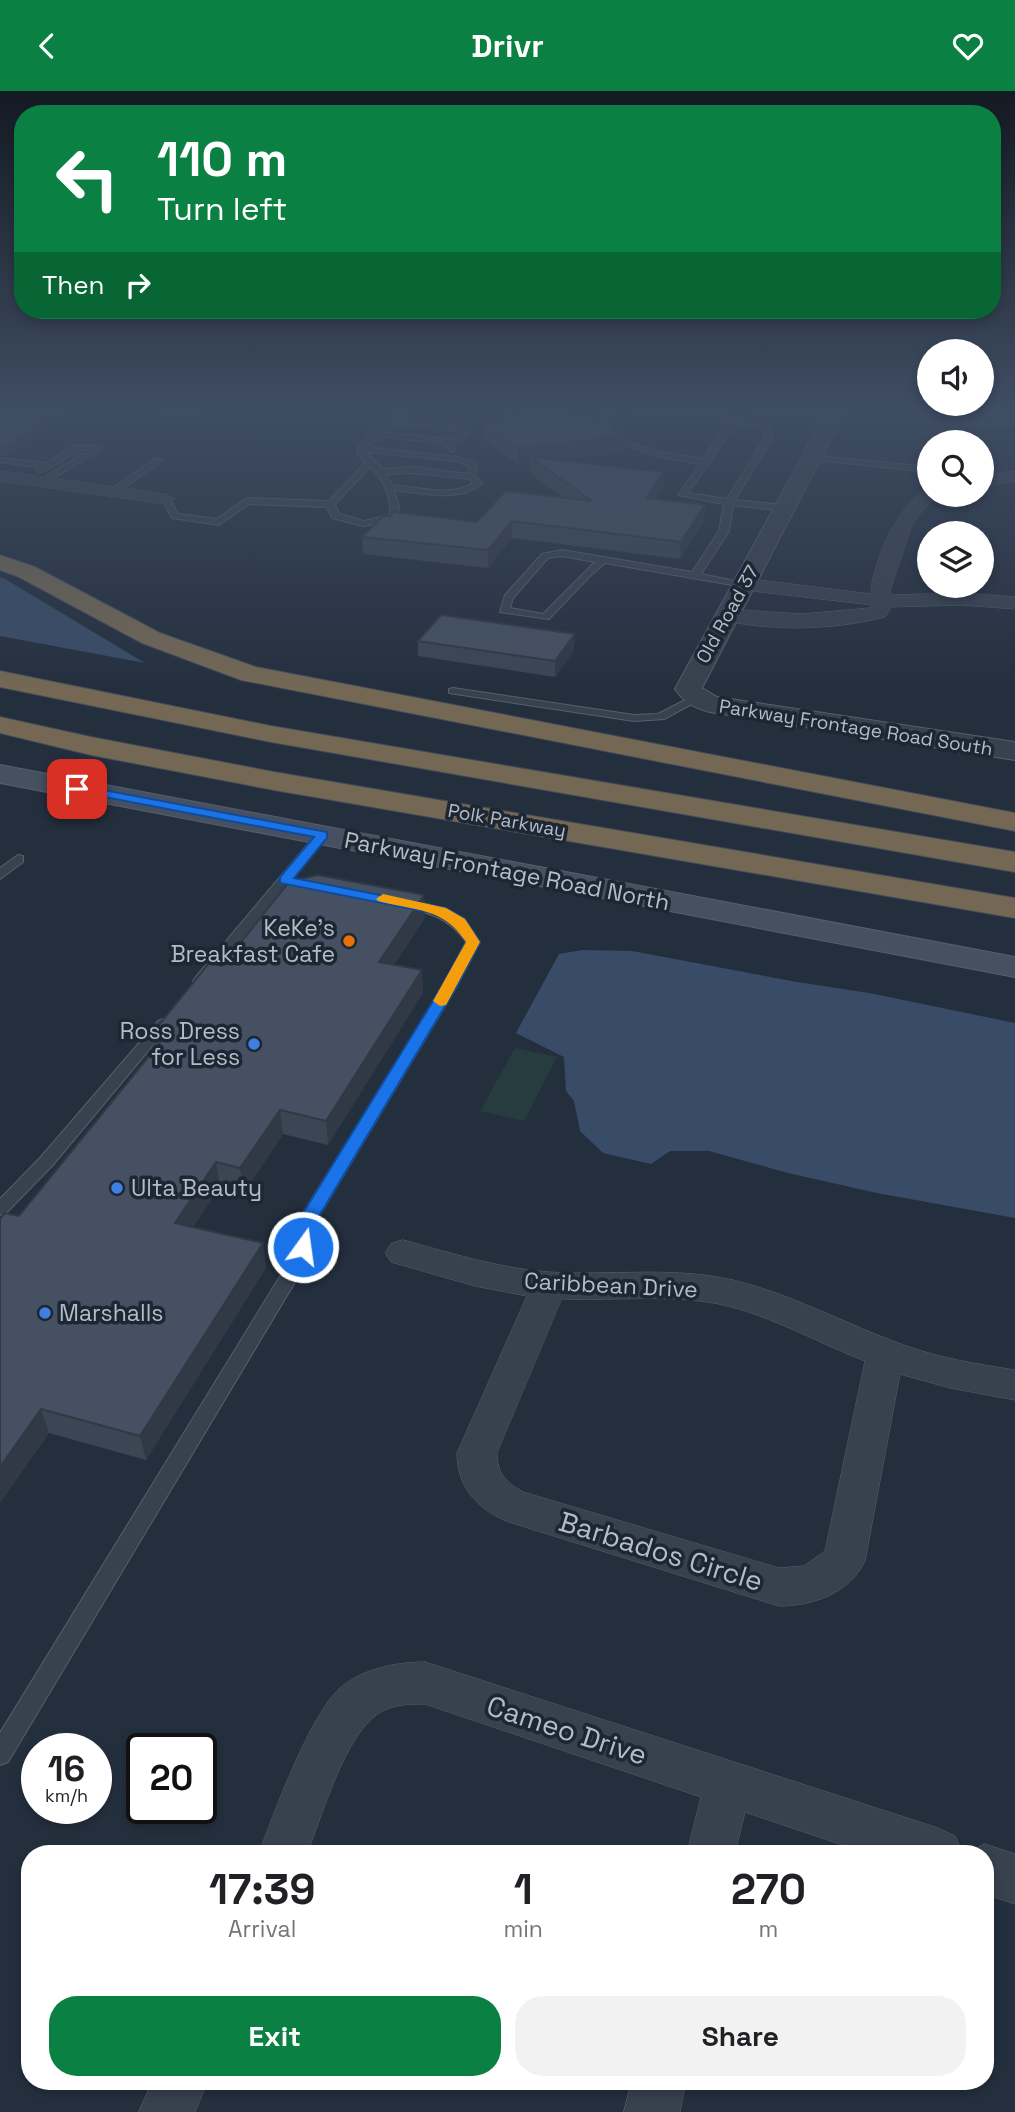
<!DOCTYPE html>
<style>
:root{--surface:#fff;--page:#f2f2f2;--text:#202124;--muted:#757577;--accent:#0b8043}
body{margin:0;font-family:"Space Grotesk",sans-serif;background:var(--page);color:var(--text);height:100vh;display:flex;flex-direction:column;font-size:26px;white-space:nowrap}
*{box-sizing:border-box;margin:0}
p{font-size:23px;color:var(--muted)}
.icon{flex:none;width:38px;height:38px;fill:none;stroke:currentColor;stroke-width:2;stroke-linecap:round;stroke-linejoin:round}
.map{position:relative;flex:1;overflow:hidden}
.sheet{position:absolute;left:21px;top:1754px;width:973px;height:245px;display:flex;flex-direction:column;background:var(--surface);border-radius:28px;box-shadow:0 4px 10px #0003}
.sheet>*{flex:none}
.banner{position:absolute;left:14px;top:14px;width:987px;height:214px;border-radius:28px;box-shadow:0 4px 10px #0003;background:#0b8043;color:#fff;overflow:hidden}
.buttons{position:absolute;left:917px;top:248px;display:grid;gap:14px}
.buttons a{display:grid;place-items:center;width:77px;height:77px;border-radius:50%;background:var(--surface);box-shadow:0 4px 10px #0003;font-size:35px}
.speed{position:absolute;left:21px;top:1642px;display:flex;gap:14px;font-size:35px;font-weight:700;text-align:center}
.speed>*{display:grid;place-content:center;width:91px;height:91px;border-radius:50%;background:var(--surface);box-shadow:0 4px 10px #0003;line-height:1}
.speed small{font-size:18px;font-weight:400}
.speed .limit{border:4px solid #111;border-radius:10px;background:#fff;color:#111}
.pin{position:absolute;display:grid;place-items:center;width:60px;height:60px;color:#fff;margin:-30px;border-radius:14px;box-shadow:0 4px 10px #0006}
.me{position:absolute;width:77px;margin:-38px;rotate:14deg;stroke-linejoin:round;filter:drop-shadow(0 0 5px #0008)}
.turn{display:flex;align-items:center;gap:24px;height:147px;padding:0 28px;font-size:32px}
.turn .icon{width:91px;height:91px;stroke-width:2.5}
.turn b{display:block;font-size:49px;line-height:60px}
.then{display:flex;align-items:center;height:66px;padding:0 28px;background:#0003;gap:14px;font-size:26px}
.eta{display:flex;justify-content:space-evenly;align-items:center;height:119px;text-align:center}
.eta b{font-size:42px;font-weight:800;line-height:49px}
.action{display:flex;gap:14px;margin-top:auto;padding:14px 28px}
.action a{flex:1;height:80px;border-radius:28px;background:var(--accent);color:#fff;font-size:28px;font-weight:800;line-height:80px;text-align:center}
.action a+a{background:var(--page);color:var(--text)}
header{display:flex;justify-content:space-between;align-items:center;height:91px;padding:0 28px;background:var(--accent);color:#fff;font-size:32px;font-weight:800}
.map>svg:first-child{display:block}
.green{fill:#263c3f}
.water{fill:#394c67}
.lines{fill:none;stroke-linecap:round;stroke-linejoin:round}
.service-casing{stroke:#565f6c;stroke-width:2}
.minor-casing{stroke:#565f6c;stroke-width:1}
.tertiary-casing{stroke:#565f6c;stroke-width:2}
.secondary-casing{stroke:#565f6c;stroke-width:2}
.motorway-casing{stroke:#434c59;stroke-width:2}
.service{fill:#38414e;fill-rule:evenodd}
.minor{fill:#38414e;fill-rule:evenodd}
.tertiary{fill:#38414e;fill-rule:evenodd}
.secondary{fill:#465061;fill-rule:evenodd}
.motorway{fill:#746855;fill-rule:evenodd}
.wall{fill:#3b4654}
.shaded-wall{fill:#303945}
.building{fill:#455162;stroke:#303945;stroke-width:2}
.route{fill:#1a73e8;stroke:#114b97;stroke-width:2}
.slow{fill:#f59e0b}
.food-dot{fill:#e8710a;stroke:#1d2633;stroke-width:2.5}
.shop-dot{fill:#3f7fe0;stroke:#1d2633;stroke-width:2.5}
.labels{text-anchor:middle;stroke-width:7;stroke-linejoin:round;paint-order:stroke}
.far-street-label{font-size:19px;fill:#b4bcc9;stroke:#1d2633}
.street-label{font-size:23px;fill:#b4bcc9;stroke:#1d2633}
.poi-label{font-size:23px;fill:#b4bcc9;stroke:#1d2633;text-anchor:end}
.near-street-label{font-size:28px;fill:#b4bcc9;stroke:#1d2633}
</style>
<header><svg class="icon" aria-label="back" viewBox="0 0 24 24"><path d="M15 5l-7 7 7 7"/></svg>Drivr<svg class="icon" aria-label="heart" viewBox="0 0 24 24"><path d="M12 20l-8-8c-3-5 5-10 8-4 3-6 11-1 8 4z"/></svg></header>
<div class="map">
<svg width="1015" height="2021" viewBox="0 0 1015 2021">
<rect width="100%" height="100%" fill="#242f3e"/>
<!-- green -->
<path class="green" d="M515 957 557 966 524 1030 480 1020Z"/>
<!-- water -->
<path class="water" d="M0 486 5 488 145 572 0 545Z
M582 859 632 860 797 891 869 902 1015 932V1127L877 1102 788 1082 709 1060H670L651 1073 603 1062 580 1040 574 1010 566 1000 564 966 516 942 559 863Z"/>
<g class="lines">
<defs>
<path id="service" d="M30 317H43L14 328H0V324H10Z
M149 317H207L192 323Z
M402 317H411L399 328 462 336 469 344 452 352 456 359 452 361 444 353 380 345 368 356 457 366 477 372 475 385 482 392C461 412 421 402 394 399L399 416 397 428 364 435 332 427 327 416 249 413 219 434 172 427 162 408 169 406 178 423 217 428 247 407 329 410 365 372 358 363V356ZM394 333 459 340 460 343 446 348 385 341ZM366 361 456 370 470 375 468 383 414 376 383 378ZM370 376C384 388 391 406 390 424L364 430 339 423 335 413ZM414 382 469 388 473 392C452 406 416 396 392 394L386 383Z
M606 317H614L608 330 617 346H611C599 336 600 331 606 317Z
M620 317C670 317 719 323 768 334L773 347 735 409 784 414 788 417 784 420 733 414 729 440 701 483 749 493 744 496 605 472 591 484 549 528 500 521 505 504 542 463 562 459 692 481 719 440 724 413 678 404 700 373 652 364 621 352 625 350 657 360 703 368 729 330ZM736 332 762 338 765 347 727 408 688 402ZM562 465 595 471 543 523 510 517 513 507 548 467Z
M76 354 98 355 102 357 43 394 39 391 40 389 89 359H81L40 382 36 379 38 376 0 371V367L46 372Z
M811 364 929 376V381L808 368 807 366Z
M156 367 163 369 117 402H111V398Z
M453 597 634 624 658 623 693 605 703 607 664 628 634 630 449 602V598Z
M322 740 326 741V747L205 893H195L193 890 195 887 318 741Z
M18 764 23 765V771L0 788V777Z
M404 808C441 815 458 819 480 851L456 897 318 1127 313 1156 301 1181 8 1671 0 1674V1642L287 1174 295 1156 300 1127 442 897 466 851C448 825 428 822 399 815L397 812Z
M163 928 170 933 168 936 52 1075 6 1122 0 1124V1108L40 1067 158 930Z"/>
<path id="minor" d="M989 323 1015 325V335H953L945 330 953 325Z
M0 380 166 403 175 408 166 413 0 390Z
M1015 380V390L982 396V386Z
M929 399V404H939L926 415 912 433 890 500 891 504 962 502 1015 506V518L962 514 891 516 885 526C834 539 770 541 719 528L716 524 719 520 726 518 802 523 870 517 872 514 744 499 734 493 744 487 871 503C871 475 900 406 929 399Z
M403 1149C451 1162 498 1177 548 1181 610 1185 672 1175 733 1189 792 1203 845 1233 901 1253 938 1267 977 1273 1015 1279V1309L950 1297 900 1283 865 1470C850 1502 813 1515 779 1515L512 1432C480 1421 457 1398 457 1362L527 1205 475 1195 391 1171 385 1162 391 1153ZM562 1208C611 1210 660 1204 708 1211 764 1220 813 1250 865 1270L825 1460 804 1475 779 1477 523 1401C506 1391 497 1383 497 1362Z
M425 1571 938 1737 955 1745 963 1762H866L745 1721 735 1762H687L701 1706 425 1613C413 1613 399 1613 387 1618 347 1633 323 1724 307 1762H259C273 1724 310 1624 339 1598 361 1578 396 1571 425 1571Z
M985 1753 1015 1763V1813L985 1803V1762H967Z
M153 1990H208L195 2021H139Z
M632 1990H686L680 2021H624Z"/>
<path id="tertiary" d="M747 317H802L827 320 828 317H847L702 597 717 606 1015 651V669L710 621C694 617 684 611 675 598L821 331 756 323Z"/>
<path id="secondary" d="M0 674 1015 866V886L0 692Z"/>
<path id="motorway" d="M0 464 35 476 160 542 256 576 1015 722V740L241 589 142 552 19 486 0 479Z
M0 580 271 635 1015 761V781L271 651 0 596Z
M0 626 91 646 274 681 1015 807V827L274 699 91 664 0 642Z"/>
</defs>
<!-- service casing -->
<use href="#service" class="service-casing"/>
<!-- minor casing -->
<use href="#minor" class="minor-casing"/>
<!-- tertiary casing -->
<use href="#tertiary" class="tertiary-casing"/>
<!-- secondary casing -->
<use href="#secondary" class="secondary-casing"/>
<!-- motorway casing -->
<use href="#motorway" class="motorway-casing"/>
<!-- service -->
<use href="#service" class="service"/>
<!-- minor -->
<use href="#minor" class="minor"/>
<!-- tertiary -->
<use href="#tertiary" class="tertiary"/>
<!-- secondary -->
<use href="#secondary" class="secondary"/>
<!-- motorway -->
<use href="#motorway" class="motorway"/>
</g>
<!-- wall -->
<path class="wall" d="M66 318 9 365H0V331Z
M483 332 626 344 625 361 556 369 664 381 663 398 656 408 704 431 680 468 512 447 488 477 363 463 362 446 477 431 563 407 530 382V372L518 374 483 348Z
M418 550 574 559 555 586 418 565Z
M425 827 394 874 422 879 423 902 328 1054 283 1043 244 1102 220 1096 193 1136 263 1152 266 1177 146 1369 49 1342 0 1412V1128L19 1125 153 961 150 945 222 875Z"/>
<!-- shaded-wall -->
<path class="shaded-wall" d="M55 317 66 318 9 365 7 356Z
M626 344 625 361 537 371 530 366V372L518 374V357Z
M664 381 663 398 645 424 646 407Z
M705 414 704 431 680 468 681 451Z
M512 430V447L488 477V459Z
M575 543 574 559 555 586V570Z
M424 804 425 827 381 894 379 871Z
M422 879 423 902 328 1054 326 1030Z
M280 1019 283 1043 244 1102 240 1077Z
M216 1071 220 1096 180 1156 175 1132Z
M263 1152 266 1177 146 1369 140 1345Z
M41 1318 49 1342 0 1412V1376Z"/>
<!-- building -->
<path class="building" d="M27 317H55L7 356H0V331Z
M554 321 575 327 582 326 626 344 518 357 483 332Z
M530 366 664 381 646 407 705 414 681 451 512 430 488 459 362 446 383 425H390L394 421 477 431 506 400 592 410Z
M441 524 575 543 555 570 418 550Z
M318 784 424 804 379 871 422 879 326 1030 280 1019 240 1077 216 1071 175 1132 263 1152 140 1345 41 1318 0 1376V1128L5 1122 19 1125 163 948 150 945 209 872 222 875 289 791Z"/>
<!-- sky -->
<linearGradient id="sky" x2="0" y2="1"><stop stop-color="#141a22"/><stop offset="0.53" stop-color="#3f4d63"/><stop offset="1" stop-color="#3f4d63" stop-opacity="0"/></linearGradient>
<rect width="1015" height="600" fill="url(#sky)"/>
<!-- route -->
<path class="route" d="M77 694 327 741V747L294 787 446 817 465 828 480 851 456 897 318 1127 310 1160H297L295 1156 300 1127 441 897 466 851 455 834 437 823 280 792V786L314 746 73 700V695Z"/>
<!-- slow -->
<path class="slow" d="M383 803 446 817 465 828 480 851 446 914 440 915 433 910 466 851C443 816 416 820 378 810L376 808Z"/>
<!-- markers -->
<circle class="food-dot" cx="349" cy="850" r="7"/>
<g class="shop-dot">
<circle cx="254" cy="953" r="7"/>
<circle cx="117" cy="1097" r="7"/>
<circle cx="45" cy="1222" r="7"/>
</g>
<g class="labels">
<!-- far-street labels -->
<g class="far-street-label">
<text transform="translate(727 523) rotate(-61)" y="7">Old Road 37</text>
<text transform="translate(856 636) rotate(9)" y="7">Parkway Frontage Road South</text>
<text transform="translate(507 729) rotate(10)" y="7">Polk Parkway</text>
</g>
<!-- street labels -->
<g class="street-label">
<text transform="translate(507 780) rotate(11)" y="8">Parkway Frontage Road North</text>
<text transform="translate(611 1194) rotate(3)" y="8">Caribbean Drive</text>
</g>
<!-- poi labels -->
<g class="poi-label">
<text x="335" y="845">KeKe's<tspan x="335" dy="26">Breakfast Cafe</tspan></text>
<text x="240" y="948">Ross Dress<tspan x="240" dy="26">for Less</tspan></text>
<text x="131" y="1105" text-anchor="start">Ulta Beauty</text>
<text x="59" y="1230" text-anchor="start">Marshalls</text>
</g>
<!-- near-street labels -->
<g class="near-street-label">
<text transform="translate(661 1460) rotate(17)" y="10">Barbados Circle</text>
<text transform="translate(567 1639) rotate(18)" y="10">Cameo Drive</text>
</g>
</g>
</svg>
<div class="buttons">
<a><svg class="icon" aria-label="sound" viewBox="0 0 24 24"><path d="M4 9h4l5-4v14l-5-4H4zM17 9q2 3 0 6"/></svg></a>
<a><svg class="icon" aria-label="search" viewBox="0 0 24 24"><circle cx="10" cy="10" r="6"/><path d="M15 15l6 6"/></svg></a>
<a><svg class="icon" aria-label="layers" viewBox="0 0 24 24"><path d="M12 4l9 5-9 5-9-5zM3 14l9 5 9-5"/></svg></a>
</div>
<div class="speed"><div>16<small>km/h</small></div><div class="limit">20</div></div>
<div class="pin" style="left:77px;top:698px;background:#d93025"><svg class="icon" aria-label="arrive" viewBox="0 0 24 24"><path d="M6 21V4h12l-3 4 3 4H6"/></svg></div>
<svg class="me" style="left:303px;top:1156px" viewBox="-20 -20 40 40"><circle r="17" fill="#1a73e8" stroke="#fff" stroke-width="3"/><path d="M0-11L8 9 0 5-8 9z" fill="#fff"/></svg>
<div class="banner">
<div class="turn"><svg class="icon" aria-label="left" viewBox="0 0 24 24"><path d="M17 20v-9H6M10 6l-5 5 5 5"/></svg><div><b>110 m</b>Turn left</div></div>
<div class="then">Then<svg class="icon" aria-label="right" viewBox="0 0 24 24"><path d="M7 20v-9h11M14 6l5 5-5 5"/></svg></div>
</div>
<section class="sheet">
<div class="eta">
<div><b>17:39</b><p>Arrival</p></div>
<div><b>1</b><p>min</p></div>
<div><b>270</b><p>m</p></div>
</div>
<div class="action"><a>Exit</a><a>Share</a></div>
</section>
</div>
